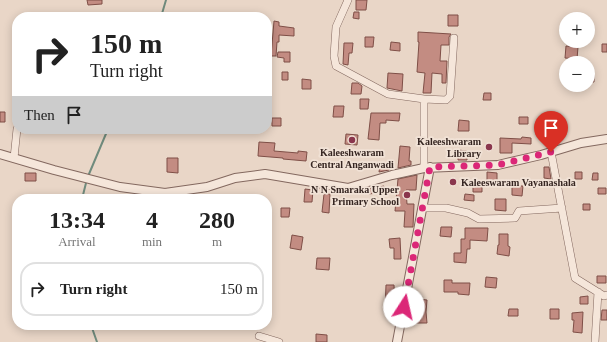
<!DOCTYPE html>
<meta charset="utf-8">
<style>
:root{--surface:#fff;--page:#f6f6f6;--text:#222;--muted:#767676;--line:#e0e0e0}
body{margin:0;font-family:"Times New Roman",serif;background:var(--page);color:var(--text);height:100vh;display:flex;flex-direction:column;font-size:15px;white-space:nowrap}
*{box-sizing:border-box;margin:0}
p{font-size:13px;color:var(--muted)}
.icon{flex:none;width:22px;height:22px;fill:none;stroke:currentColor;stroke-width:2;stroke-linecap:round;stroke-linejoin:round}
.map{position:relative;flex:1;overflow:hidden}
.side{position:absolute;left:12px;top:194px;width:260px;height:136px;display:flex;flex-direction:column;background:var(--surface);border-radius:16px;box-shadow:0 2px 10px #0003}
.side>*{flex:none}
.banner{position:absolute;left:12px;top:12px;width:260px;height:122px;border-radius:16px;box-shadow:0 2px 10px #0003;background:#fff;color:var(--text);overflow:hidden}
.tools{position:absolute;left:559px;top:12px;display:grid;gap:8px}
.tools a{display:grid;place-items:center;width:36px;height:36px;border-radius:50%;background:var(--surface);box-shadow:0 2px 10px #0003;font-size:20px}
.pin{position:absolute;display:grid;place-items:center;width:34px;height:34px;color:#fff;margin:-41px -17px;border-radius:50% 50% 50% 0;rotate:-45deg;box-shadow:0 0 4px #0007}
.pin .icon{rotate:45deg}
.me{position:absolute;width:44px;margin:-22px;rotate:10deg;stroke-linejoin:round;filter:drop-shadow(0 0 3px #0008)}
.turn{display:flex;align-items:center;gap:14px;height:84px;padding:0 12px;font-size:18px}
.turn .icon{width:52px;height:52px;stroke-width:2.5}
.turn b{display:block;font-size:28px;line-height:34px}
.then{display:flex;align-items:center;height:38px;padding:0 12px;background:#0003;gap:8px;font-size:15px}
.eta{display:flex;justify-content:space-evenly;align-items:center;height:68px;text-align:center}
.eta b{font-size:24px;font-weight:700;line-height:28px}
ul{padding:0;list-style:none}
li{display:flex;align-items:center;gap:12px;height:54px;margin:0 8px 6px;padding:0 4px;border:2px solid var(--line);border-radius:16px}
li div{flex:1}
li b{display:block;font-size:15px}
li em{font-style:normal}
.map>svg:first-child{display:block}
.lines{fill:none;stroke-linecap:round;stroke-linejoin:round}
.stream{stroke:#708b7d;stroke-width:2}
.building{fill:#c38c82;stroke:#7f4f47}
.minor-casing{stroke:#83685f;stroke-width:8}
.tertiary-casing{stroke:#83685f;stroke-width:10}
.minor{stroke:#f5e6da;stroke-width:7}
.tertiary{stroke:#f5e6da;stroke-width:8}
.route{stroke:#db2777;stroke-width:7;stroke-dasharray:0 12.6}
.poi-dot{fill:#8a364d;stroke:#f1e2d6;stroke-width:1.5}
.labels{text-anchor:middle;stroke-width:3.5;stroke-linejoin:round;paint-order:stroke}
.poi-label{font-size:10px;font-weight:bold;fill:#352521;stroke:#f1e2d6;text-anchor:end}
</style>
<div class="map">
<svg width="607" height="342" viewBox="0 0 607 342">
<rect width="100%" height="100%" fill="#e9d6c7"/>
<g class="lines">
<!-- stream -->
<path class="stream" d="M161 17 166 0
M89 174 108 129
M82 199 86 183
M91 325 97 342"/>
</g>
<!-- building -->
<path class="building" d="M87 0H102V4L88 5Z
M356 0H367L366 10H356Z
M354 12H359V19L353 18Z
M448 15H458V26H448Z
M274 21 279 22V26L294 28V36L279 35V42H277L276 56H271Z
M418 32 451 34 449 37V45H441L440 61H447L446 83H442V74L432 73 431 93H423L425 73 417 72 419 42H418Z
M365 37H374L373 47H365Z
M391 42 400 43V51L390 50Z
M344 43H353L352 53H349L348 65 343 64Z
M602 44H607V52H602Z
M566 46 578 47 577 59 565 58Z
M278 52H290V62H284V58L277 57Z
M282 72H288V80H282Z
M388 73 403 74 402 91 387 88Z
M588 73 594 74V82H588Z
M302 79 311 80V89H302Z
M352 83H358L362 86 361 94H351Z
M484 93H491V100H483Z
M360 99H369L368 109H360Z
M334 106H344L343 117H333Z
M0 112H5V122H0Z
M371 113H400L399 121 386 120V123H380L379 140 368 139Z
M519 117H528V124H519Z
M272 118H281V126H272Z
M459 120 469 121V131H458Z
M346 134 358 135 357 145 345 144Z
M522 137 531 138V144L512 143V153H500V138L521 139Z
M259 142 275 143 274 151 298 153V151L307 152 306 161 283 159V158L258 156Z
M400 146 410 147 409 161H411V165L398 168Z
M458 150 467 151V160H458Z
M167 158H178V173L167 172Z
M380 165 389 166V170L379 172Z
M544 167H549L551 179 544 178Z
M487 172 497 173V181H487Z
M575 172H582V179H575Z
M25 173H36V181H25Z
M593 173H598V180H592Z
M417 175 416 190H406L407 204H414L413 227H404L405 211H395L398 179Z
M473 185H482V192H473Z
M384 186V192L369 194 368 189Z
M512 186H523L522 196 512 195Z
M598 188H606V194H598Z
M305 189 313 190 312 202H304Z
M324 194H330L329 213 322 212Z
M465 194 474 195V201L464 200Z
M495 199H506V211L495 210Z
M583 204H590V210H583Z
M281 208H290L289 217H281Z
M441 227H452L451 237 440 236Z
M465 228H488L487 241 470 240V249H467L466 263 454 262V253H461V239H465Z
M499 234H508V246L510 247 509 256 497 254 498 245H499Z
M292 235 303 237 301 250 290 248Z
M400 238 401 259H394V248H390L389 239Z
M317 258H330L329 270 316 269Z
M597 276H606V283H597Z
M486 277 497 278 496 288 485 287Z
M444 280H452V283H470L469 295 458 294V292H444Z
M386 285H394L395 311H385Z
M588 296V304H580V297Z
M418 299 427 300 426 312 427 323H414V312H417Z
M509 309H518V316H508Z
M550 309H559V319H550Z
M602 310H607V320H601Z
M583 312 582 333 573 332 574 320H572V313Z
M316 334 327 335V342H316Z"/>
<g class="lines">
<defs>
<path id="minor" d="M348 0 336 27 334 56 336 66 388 94 424 99
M551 152 575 278 604 296 607 295
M14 158 17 129
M424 168V99L446 100 450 96 454 38
M422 208H446L468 213 479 219 515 218 519 211 562 208
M259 336 279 342
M595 342 598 292"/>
<path id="tertiary" d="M0 154 54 170 120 187 165 193 207 187 235 178 265 174 348 188 392 175 424 168 498 165 541 155 581 143 607 139
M397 342 430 167"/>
</defs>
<!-- minor casing -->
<use href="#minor" class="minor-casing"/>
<!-- tertiary casing -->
<use href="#tertiary" class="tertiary-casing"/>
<!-- minor -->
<use href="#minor" class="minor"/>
<!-- tertiary -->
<use href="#tertiary" class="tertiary"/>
</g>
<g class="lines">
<!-- route -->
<path class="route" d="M404 307 430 167 498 165 551 152"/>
</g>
<!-- markers -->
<g class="poi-dot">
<circle cx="352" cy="140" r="4"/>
<circle cx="489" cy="147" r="4"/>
<circle cx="453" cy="182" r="4"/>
<circle cx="407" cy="195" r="4"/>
</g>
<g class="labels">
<!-- poi labels -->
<g class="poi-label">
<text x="481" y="145">Kaleeshwaram<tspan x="481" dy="12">Library</tspan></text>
<text x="352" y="156" text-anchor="middle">Kaleeshwaram<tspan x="352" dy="12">Central Anganwadi</tspan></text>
<text x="461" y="186" text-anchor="start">Kaleeswaram Vayanashala</text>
<text x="399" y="193">N N Smaraka Upper<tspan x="399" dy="12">Primary School</tspan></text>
</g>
</g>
</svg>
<div class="tools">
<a>+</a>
<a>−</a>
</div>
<div class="pin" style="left:551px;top:152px;background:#d93025"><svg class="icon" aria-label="arrive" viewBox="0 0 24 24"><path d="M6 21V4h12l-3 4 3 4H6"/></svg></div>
<svg class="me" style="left:404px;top:307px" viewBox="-20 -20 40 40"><circle r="19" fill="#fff"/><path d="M0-13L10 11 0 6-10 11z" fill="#db2777"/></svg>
<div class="banner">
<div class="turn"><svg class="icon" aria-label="right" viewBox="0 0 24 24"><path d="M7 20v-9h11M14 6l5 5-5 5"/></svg><div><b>150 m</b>Turn right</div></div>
<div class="then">Then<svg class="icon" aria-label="arrive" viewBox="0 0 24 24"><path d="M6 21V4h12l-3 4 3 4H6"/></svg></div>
</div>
<section class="side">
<div class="eta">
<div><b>13:34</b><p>Arrival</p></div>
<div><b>4</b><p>min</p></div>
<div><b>280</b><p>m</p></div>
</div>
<ul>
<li><svg class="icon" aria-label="right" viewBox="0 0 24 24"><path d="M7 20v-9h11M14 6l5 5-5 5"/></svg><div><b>Turn right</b></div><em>150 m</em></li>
</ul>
</section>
</div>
